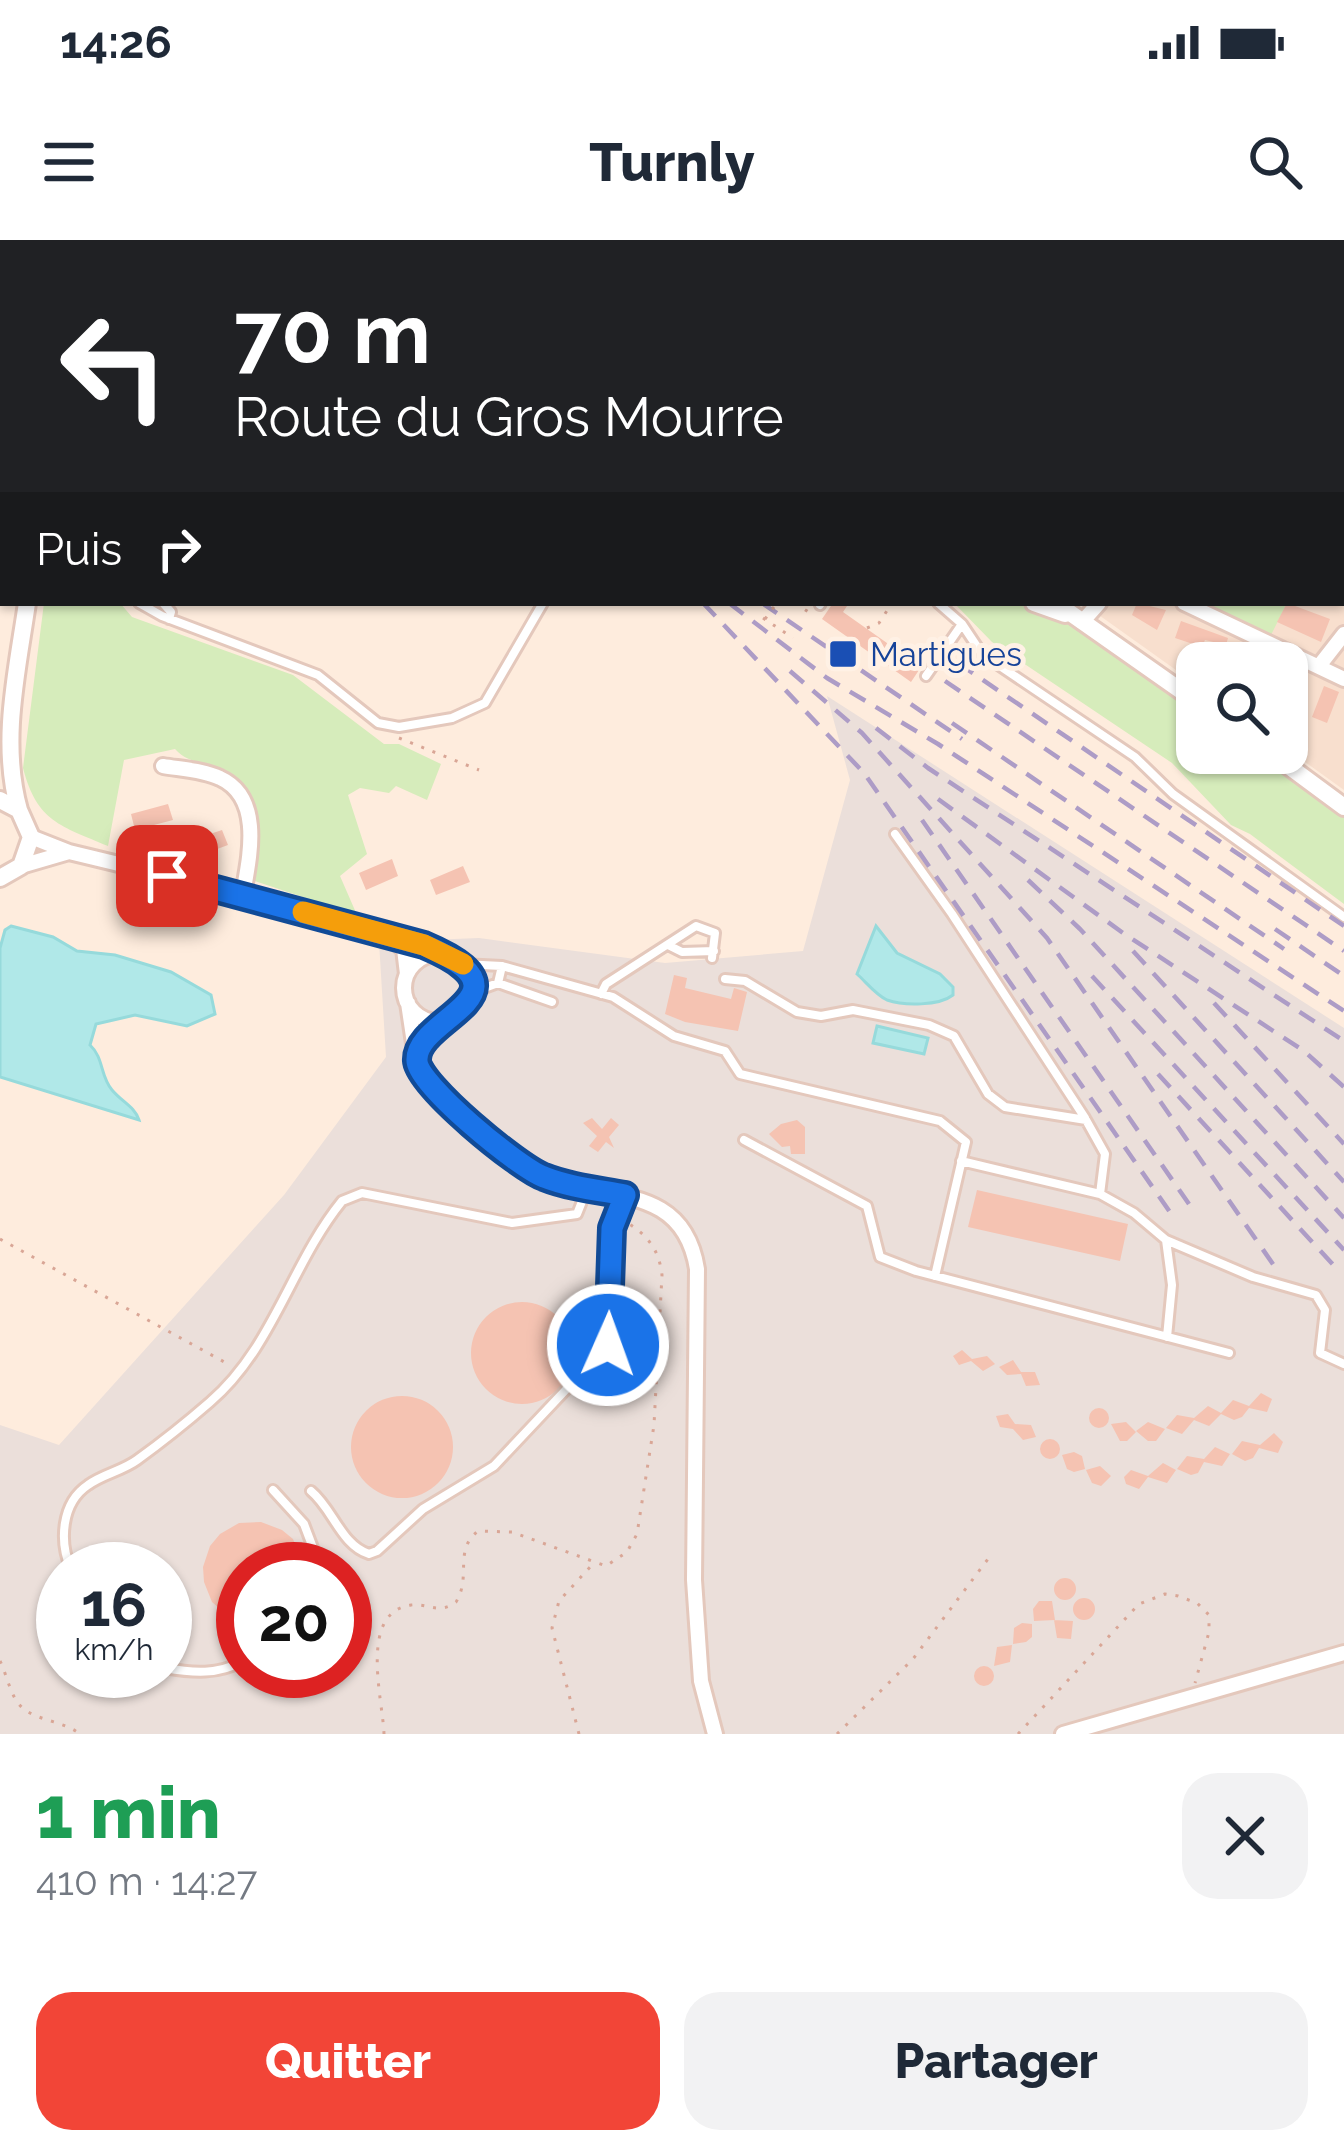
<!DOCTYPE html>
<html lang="fr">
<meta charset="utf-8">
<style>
:root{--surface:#fff;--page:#f2f2f3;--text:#1f2937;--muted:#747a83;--accent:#f24537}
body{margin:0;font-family:Raleway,sans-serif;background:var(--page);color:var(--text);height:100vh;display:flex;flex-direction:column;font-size:45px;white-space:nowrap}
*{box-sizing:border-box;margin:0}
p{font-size:39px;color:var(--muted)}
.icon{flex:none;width:66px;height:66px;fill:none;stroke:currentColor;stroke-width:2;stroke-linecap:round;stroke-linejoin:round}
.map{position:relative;height:1494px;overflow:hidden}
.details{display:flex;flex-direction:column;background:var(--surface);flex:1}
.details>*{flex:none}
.banner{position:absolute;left:0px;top:0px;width:1344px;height:366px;box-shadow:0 3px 9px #0004;background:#202124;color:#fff;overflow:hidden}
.controls{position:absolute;left:1176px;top:402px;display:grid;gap:24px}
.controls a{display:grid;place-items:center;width:132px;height:132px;border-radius:24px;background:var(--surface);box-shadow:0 3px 9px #0004;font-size:60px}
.speed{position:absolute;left:36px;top:1302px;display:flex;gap:24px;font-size:60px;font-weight:700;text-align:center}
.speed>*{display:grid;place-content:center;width:156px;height:156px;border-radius:50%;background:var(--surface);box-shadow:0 3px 9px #0004;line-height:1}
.speed small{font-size:30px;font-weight:400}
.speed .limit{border:18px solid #d22;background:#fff;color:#111}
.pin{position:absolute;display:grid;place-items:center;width:102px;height:102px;color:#fff;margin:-51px;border-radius:24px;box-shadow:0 6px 18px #0006}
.me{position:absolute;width:132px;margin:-66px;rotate:2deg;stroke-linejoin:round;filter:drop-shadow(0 0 9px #0008)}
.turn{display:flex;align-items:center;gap:42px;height:252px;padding:0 36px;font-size:54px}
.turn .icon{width:156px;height:156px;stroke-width:2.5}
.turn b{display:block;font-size:84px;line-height:102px}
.then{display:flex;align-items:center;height:114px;padding:0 36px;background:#0003;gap:24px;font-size:45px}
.round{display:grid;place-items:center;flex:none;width:126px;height:126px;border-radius:36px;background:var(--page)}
.summary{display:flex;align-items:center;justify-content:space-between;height:204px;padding:0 36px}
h1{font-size:72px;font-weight:800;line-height:90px;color:#1e9e55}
.button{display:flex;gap:24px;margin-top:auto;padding:24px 36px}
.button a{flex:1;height:138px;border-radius:36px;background:var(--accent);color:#fff;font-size:48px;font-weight:800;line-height:138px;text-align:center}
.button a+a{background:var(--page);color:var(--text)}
.status{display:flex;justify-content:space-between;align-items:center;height:84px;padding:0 60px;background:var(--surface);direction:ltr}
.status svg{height:33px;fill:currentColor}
header{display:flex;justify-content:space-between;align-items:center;height:156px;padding:0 36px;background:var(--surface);font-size:54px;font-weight:800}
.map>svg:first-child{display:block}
.residential{fill:#f8dfce}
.industrial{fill:#ebdfda;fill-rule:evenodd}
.green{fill:#d6ecbb}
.water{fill:#b0e8e8;stroke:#96dadb;stroke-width:3}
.building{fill:#f5c3b2}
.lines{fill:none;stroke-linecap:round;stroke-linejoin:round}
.service-casing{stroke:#e4c8bc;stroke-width:14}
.minor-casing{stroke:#e4c8bc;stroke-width:20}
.tertiary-casing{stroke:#e4c8bc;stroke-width:22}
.secondary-casing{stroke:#eac8b8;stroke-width:24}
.path{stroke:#d9a696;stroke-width:3;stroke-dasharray:3 9;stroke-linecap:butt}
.service{stroke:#fff;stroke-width:8}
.minor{stroke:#fff;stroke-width:14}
.tertiary{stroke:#fff;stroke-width:16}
.secondary{stroke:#fff;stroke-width:18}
.rail{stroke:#ad9cc6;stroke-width:4.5;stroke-dasharray:18 12;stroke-linecap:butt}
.path-bridge{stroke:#d9a696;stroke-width:3;stroke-dasharray:3 9;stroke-linecap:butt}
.route-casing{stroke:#114b97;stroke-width:30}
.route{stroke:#1a73e8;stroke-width:21}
.slow{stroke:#f59e0b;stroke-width:21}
.transit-dot{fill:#1a4fb4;stroke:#fff1e5;stroke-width:4.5}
.labels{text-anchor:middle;stroke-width:10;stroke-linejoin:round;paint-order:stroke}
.transit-label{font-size:33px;fill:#164399;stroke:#fff1e5;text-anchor:start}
</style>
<div class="status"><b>14:26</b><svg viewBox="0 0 49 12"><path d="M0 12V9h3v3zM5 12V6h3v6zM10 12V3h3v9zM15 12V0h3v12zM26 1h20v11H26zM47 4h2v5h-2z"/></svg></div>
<header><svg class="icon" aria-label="menu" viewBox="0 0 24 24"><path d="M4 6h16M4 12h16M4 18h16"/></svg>Turnly<svg class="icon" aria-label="search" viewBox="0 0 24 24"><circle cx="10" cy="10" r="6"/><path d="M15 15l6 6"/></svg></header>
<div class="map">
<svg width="1344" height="1494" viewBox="0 0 1344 1494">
<rect width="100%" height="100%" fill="#feecdd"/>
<!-- residential -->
<path class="residential" d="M1341 228 1344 230V550L1287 509V423H1197V445L1082 363H1341Z"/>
<!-- industrial -->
<path class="industrial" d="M827 456 1344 788V1494H0V1185L59 1205 284 955 386 817 379 702 479 698 665 723 803 711 850 540ZM63 1329H165V1431H63ZM243 1329H345V1431H243Z"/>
<!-- green -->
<path class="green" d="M284 0H501L289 3Z
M505 0H891L902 3H519Z
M1341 28H1344V230L1341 228Z
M44 363H120L132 377 293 435 384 504H399L441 524 427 560 396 546 389 553 360 548 348 555 367 614 340 636 357 675 252 640C252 599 263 549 218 529 203 522 186 522 175 509L124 520 108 606C61 586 37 582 23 528Z
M954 363C973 363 992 361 1011 364 1074 371 1145 434 1197 470V513H1259L1344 575V664L1250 594 1231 585 1172 523 992 402Z
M1202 363H1284L1285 367 1271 395Z"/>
<!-- water -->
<path class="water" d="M11 686 53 697 77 711 115 715 171 732 211 755 215 774 187 786 135 775 96 784 90 805C104 818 100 836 112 850 122 862 135 867 139 880L0 837V708L5 690Z
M876 686 897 713 940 734 953 747V755C939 766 904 766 887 760 876 755 866 742 857 734Z
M877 786 928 798 924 814 873 803Z"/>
<!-- building -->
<path class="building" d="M833 363H849L843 372 921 427 911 442 822 379Z
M1137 363 1166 370 1157 390 1132 375Z
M1287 363 1330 379 1321 402 1277 382Z
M1181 381 1228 398 1226 405 1205 400 1202 407 1175 398Z
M1228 405 1273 422V423H1222Z
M1324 446 1339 452 1327 483 1312 477Z
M168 564 173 580 135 590 131 574Z
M222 590 228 605 193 618 186 602Z
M392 619 398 636 366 650 359 633Z
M463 626 470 642 436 655 430 640Z
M674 735 687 738 685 748 731 759 734 748 747 752 738 791 685 782 665 774Z
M592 878 602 889 611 878 619 885 609 897 614 908 606 902 598 912 589 906 597 896 583 883Z
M797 880 805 887V914H791L790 906 782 907 769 894 781 884Z
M977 950 1128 984 1120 1021 968 987Z
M471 1113a51 51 0 1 1 102 0a51 51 0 1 1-102 0Z
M962 1110 972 1119 987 1116 995 1124 983 1131 971 1121 959 1125 953 1116Z
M1013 1120 1021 1132H1035L1040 1145 1026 1146 1021 1134 1007 1135 999 1127Z
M1261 1153 1272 1159 1267 1172 1249 1168 1242 1177 1234 1180 1221 1174 1209 1186 1194 1180 1182 1194 1166 1188 1177 1175 1194 1178 1208 1166 1221 1173 1233 1160 1249 1166Z
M351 1207a51 51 0 1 1 102 0a51 51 0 1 1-102 0Z
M1089 1178a10 10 0 1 1 20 0a10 10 0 1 1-20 0Z
M1008 1174 1015 1184 1031 1185 1036 1197 1023 1200 1013 1189 1000 1187 996 1176Z
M1126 1182 1136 1192 1127 1201H1120L1111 1184Z
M1148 1182 1165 1189 1156 1201H1148L1136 1191Z
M1274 1193 1283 1202 1278 1213 1259 1208 1253 1218 1245 1221 1232 1214 1242 1201 1260 1205Z
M1040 1209a10 10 0 1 1 20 0a10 10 0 1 1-20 0Z
M1215 1207 1230 1214 1222 1226 1204 1222 1198 1233 1191 1235 1177 1229 1187 1216 1204 1219Z
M1074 1212 1082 1216 1085 1229 1074 1232 1067 1229 1062 1215Z
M1163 1223 1176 1230 1167 1243 1148 1237 1139 1249 1126 1244 1124 1237 1131 1230 1148 1236Z
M1100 1226 1111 1236 1101 1246 1092 1243 1086 1230Z
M261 1282 282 1290 293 1299 305 1329H243V1382L229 1377 212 1362 204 1342 203 1327 210 1306 220 1294 239 1283Z
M1054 1349a11 11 0 1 1 22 0a11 11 0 1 1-22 0Z
M1073 1369a11 11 0 1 1 22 0a11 11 0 1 1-22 0Z
M1039 1361H1052L1055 1380 1034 1381 1033 1369Z
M1054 1380 1073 1381 1071 1399 1057 1398Z
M1022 1383 1032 1384V1397L1026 1402 1013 1404 1014 1388Z
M1012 1405 1010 1422 994 1426 997 1407Z
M974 1436a10 10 0 1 1 20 0a10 10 0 1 1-20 0Z"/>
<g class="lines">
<defs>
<path id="service" d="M139 363 162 376 318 435 378 483 399 487 452 478 485 463 543 363
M163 363 171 372 169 379
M938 363 962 384 982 414 1135 517 1173 554 1344 677
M820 365 821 363
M926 436 962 384
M895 594 952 674 1085 878
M668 705 682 712 714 711
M462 724 502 726 613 757 674 796 725 811 740 834 940 881 966 902 935 1036
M725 739 745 741 797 772 821 776 853 770 929 785 954 796 988 854 1005 867 1086 880 1105 914 1100 954
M498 743 552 762
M471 753 498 743 502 726
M601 754 606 744 696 686 715 693 712 718
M744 900 867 966 880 1017 916 1031 1229 1113
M961 921 1100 954 1134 973 1166 1000 1172 1045 1167 1097
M1166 1000 1253 1037 1316 1055 1325 1070 1320 1113 1344 1124
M273 1250 304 1284 321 1329
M311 1251C333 1269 341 1305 369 1314L377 1311 423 1269 494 1226 608 1105 612 988 625 955
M71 1329C59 1302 61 1263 88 1245 103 1234 122 1231 137 1220 162 1202 187 1182 210 1162 273 1108 291 1024 342 961L362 953 512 983 577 974 587 949
M165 1428C193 1433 218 1435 243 1421"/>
<path id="minor" d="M0 98 3 101
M0 116 3 119
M1341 235 1344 237
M0 241 3 234
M1341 328 1344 334
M1184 363 1344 439
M1082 382 1099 363
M1319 426 1344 394
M163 526C181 529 204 530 220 538 264 558 249 619 243 654
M69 612 243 654 389 697
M21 626 69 612 31 597
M404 748a34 34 0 1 1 68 0a34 34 0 1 1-68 0Z
M407 734 404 709 389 697 424 705 443 714
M408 763 416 817 428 795 442 781
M416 817C421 844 441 856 461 874 486 895 511 924 542 937 603 962 683 941 697 1029L694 1340 701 1441 715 1494
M1063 1494 1344 1413"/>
<path id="tertiary" d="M258 0 265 3
M94 3V0
M115 3 118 0
M1034 363 1065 374
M1056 363 1197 462
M1271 513 1344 567
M0 560 19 570 31 597 21 626 0 638
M19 570C0 502 17 432 27 363"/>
<path id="secondary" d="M989 0 1011 3
M1341 6H1344"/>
</defs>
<!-- service casing -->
<use href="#service" class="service-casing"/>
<!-- minor casing -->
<use href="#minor" class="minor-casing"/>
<!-- tertiary casing -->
<use href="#tertiary" class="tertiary-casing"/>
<!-- secondary casing -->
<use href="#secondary" class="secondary-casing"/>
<!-- path -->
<path class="path" d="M15 0 20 3
M164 0V3
M59 3 60 0
M795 363 813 375
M763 378 793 398
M867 388 879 383 892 363
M399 498 479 530
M0 999 228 1124
M0 1421C6 1433 9 1449 16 1460 28 1481 61 1479 80 1494
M384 1494C383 1460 358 1372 411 1365 429 1363 439 1375 456 1362 472 1336 453 1311 478 1291L512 1292 606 1326 627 1312 637 1294 654 1185 662 1035C659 1009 647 994 624 981
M579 1494 552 1388 559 1361 591 1326
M837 1494 913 1419 991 1315
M1018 1494 1139 1364 1165 1354 1178 1356 1197 1363 1209 1375V1392L1195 1443"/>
<!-- service -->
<use href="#service" class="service"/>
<!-- minor -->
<use href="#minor" class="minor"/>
<!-- tertiary -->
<use href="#tertiary" class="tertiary"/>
<!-- secondary -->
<use href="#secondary" class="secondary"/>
<!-- rail -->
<path class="rail" d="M64 0 72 3
M703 363 864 533 1172 975
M729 363 827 438 938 504 1344 771
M762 363 962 499
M958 423 1344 686
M790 431 862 493 1047 698 1275 1027
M945 441 1344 711
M952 483 1284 709
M876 488 928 528 1344 801
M938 559 1123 693 1304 811 1344 847
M922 580 1189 964
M1028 640 1080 689 1344 978
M1275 689 1344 736
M1133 711 1344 942
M1092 736 1344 1010
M1214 763 1344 904
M1158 834 1337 1029"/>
<!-- path-bridge -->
<path class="path-bridge" d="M765 379 777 363"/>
</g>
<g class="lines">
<defs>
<path id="route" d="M167 636 424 705C542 755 414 777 417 821 418 845 519 928 544 937 569 947 598 950 625 955L612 988 608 1105"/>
</defs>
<!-- route casing -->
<use href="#route" class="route-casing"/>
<!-- route -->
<use href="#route" class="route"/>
<!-- slow -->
<path class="slow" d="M303 672 424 705 463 724"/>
</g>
<!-- markers -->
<rect class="transit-dot" x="828" y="399" width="30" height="30" rx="6"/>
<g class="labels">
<!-- transit labels -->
<g class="transit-label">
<text x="870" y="426">Martigues</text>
</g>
</g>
</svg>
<div class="controls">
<a><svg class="icon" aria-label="search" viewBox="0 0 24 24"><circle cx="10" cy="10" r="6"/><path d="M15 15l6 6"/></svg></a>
</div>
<div class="speed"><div>16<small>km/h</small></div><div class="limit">20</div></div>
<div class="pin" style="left:167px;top:636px;background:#d93025"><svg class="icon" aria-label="arrive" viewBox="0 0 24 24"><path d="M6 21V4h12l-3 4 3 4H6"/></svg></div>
<svg class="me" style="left:608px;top:1105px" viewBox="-20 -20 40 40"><circle r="17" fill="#1a73e8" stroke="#fff" stroke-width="3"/><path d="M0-11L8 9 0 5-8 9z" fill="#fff"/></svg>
<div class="banner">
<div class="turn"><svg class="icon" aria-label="left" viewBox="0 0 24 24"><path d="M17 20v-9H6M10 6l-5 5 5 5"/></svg><div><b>70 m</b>Route du Gros Mourre</div></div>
<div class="then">Puis<svg class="icon" aria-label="right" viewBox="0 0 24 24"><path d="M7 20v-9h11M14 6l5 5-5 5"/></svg></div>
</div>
</div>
<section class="details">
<div class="summary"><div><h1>1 min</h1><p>410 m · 14:27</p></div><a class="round"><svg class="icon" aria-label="close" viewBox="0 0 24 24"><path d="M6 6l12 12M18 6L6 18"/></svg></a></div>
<div class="button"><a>Quitter</a><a>Partager</a></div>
</section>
